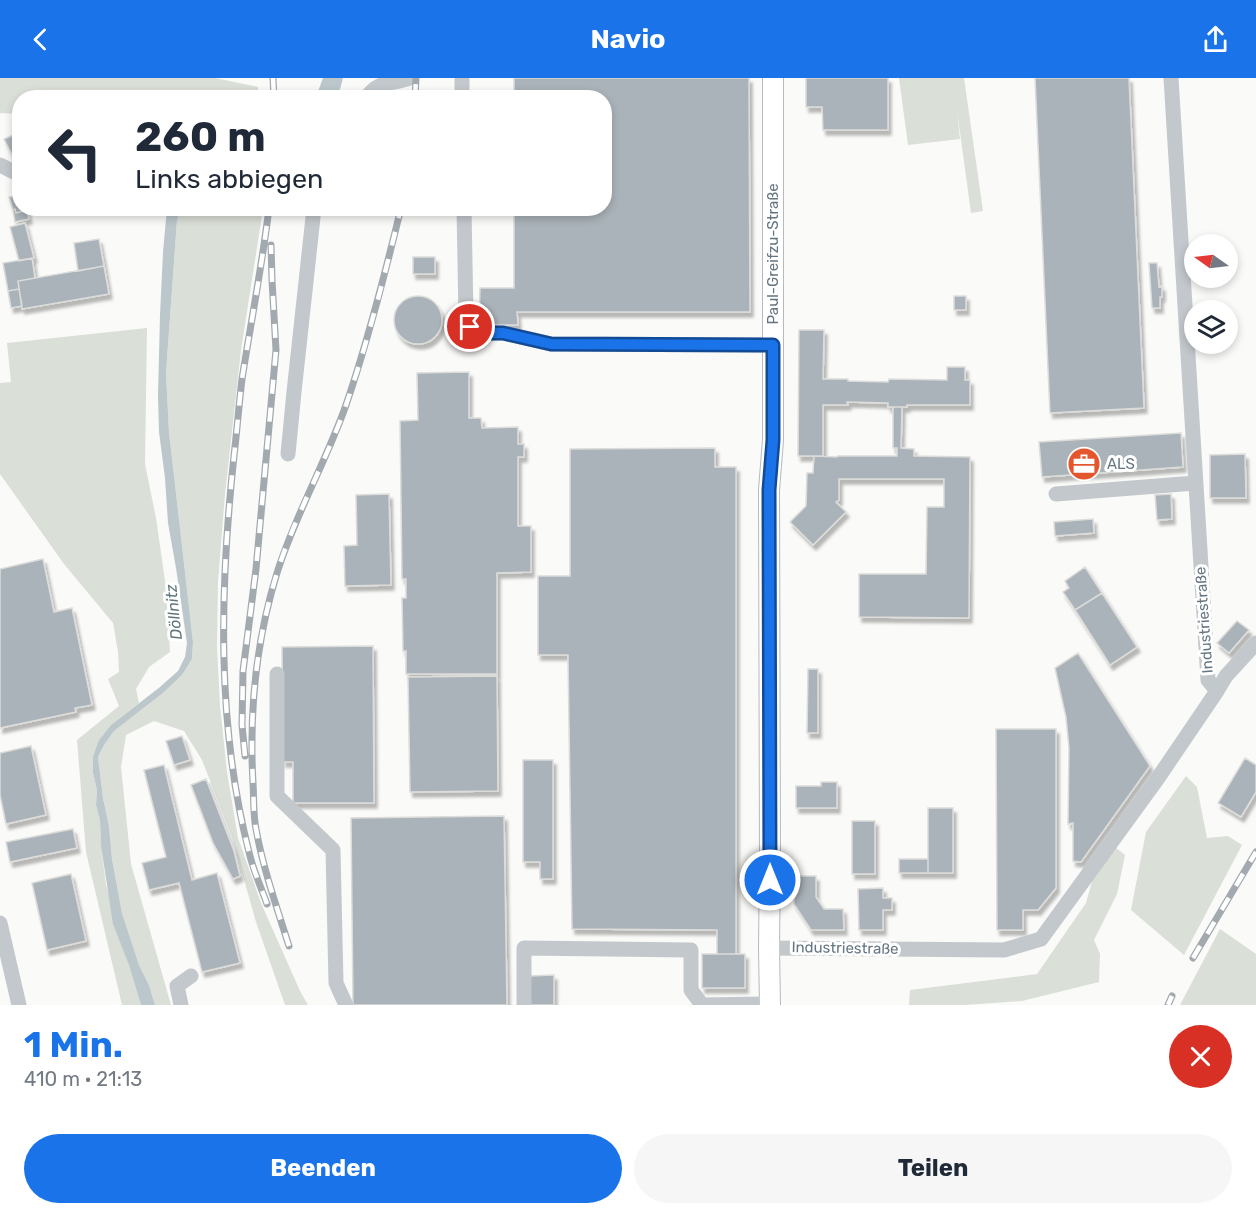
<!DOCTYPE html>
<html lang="de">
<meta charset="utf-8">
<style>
:root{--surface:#fff;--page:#f6f6f7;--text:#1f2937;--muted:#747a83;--accent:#1a73e8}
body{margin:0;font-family:Rubik,sans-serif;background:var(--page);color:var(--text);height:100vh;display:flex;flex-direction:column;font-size:22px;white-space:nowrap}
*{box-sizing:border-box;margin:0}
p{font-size:20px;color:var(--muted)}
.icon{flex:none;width:33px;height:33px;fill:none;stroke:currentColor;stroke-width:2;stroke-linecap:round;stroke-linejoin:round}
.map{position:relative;height:927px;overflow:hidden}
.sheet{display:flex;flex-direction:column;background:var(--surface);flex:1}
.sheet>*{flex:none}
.guide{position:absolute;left:12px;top:12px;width:600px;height:126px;border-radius:24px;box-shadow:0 3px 9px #0003;background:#fff;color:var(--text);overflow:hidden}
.needle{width:39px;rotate:284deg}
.controls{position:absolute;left:1184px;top:156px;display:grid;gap:12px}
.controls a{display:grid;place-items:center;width:54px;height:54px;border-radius:50%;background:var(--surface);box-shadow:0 3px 9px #0003;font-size:30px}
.pin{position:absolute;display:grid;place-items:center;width:51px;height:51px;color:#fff;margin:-26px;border:3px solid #fff;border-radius:50%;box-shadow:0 2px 6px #0007}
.me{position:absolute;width:66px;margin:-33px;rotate:0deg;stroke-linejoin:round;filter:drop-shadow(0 0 4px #0008)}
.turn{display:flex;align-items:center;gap:21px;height:126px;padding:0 24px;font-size:27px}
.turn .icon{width:78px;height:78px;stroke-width:2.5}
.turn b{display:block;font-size:42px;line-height:51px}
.round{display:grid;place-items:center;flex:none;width:63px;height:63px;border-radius:32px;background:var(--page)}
.overview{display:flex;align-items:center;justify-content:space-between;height:102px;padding:0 24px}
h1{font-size:36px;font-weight:700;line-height:45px;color:var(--accent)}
.action{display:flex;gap:12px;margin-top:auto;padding:12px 24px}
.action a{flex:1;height:69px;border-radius:36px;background:var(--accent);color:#fff;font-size:24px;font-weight:700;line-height:69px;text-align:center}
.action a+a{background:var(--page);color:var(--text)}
header{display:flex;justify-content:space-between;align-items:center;height:78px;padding:0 24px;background:var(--accent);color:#fff;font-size:27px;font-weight:700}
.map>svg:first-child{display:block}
.green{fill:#dadfd7}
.water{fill:#bbc7cb}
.building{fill:#aab3b9;stroke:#dcdcda;stroke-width:1.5;filter:url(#shadow)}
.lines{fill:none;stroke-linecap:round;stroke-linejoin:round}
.major-casing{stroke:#b5babe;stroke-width:22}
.minor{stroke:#c3c8cc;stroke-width:15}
.major{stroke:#fff;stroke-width:20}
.rail-casing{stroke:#a2aab0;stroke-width:7}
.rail{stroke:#fff;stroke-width:4.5;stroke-dasharray:14;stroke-linecap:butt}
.route-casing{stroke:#114b97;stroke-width:15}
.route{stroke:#1a73e8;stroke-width:10}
.labels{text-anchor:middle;stroke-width:6;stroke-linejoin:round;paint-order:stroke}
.street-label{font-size:15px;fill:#657683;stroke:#fff}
.poi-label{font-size:15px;fill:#657683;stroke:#fff;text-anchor:start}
.water-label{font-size:16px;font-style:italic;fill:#60757c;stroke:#fff}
</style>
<header><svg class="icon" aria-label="back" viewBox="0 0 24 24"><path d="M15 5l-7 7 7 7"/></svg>Navio<svg class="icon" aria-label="share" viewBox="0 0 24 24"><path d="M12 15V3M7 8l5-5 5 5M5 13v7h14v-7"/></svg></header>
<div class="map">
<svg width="1256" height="927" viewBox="0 0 1256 927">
<defs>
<filter id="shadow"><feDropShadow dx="3" dy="5" stdDeviation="1.5" flood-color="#0004"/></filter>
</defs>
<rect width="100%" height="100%" fill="#fafaf8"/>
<!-- green -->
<path class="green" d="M0 0H215L258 9V20H20L19 36 0 35Z
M899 0H964L983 133 971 135 957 32 960 61 908 67Z
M181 131H263L241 272 225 416 218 504 217 568 220 628 227 694 238 760 261 825 300 913 308 927H285L256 844 232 759 202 682 184 653 154 643 126 657 121 689 131 786 171 927H155L149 907 139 887 122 835 112 781 109 748 103 720 98 679 104 667 114 653 163 615 182 597 192 581 193 564 169 354 166 295 177 142Z
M147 250 145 386 156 440 166 510 170 574 149 589 136 611 139 625 111 647 99 662 93 695 97 712 96 727 100 741 101 768 106 807 141 927H122L86 774 77 662 119 628 108 601 119 594 118 574 113 545 64 486 0 396V305L11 304 7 265Z
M1186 698 1197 709 1207 760 1228 758 1242 767 1184 877 1131 832 1146 754Z
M1116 770 1125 777 1117 816 1094 862 1100 876 1099 904 1022 923 965 927H909L910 912 1037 896 1086 825 1093 800Z
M1220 851 1256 876V927H1180Z"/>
<!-- water -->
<path class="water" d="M323 0H343L338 19H316Z
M167 130 181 131 177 142 166 295 169 354 193 564 192 581 182 597 163 615 114 653 104 667 98 679 103 720 109 748 112 781 122 835 139 887 149 907 155 927H141L129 887 113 846 101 768 100 742 96 727 97 712 93 695V679L99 662 111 647 160 609 178 593 185 579 187 565 176 490 168 445 165 400 159 354 158 317 160 237 163 174Z"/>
<!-- building -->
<path class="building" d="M514 0H749L750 234H517L518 247H479L480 210H514V130H604V20H514Z
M806 0H888V52H823L822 29H806Z
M1035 0H1129L1144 330 1050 335Z
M20 54V79L14 81 4 61Z
M20 117V130L29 131 16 135 15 131 13 132 9 119Z
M15 131 16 135 27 132 29 141 15 144 13 132Z
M25 145 34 180 19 183 10 149Z
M99 161 104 188 78 193 74 165Z
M413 179H435V196H413Z
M32 180 35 200 18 203 19 211 8 213 3 185Z
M1149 185H1157L1159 209 1162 208V219H1160V230H1152Z
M104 188 109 216 22 231 18 203Z
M19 211 22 228 11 230 8 213Z
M394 242a24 24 0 1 1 48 0a24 24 0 1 1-48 0Z
M954 218H966V232H954Z
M799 252H824L823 301H848V303L888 304 889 301 947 302V289H965V302H970V327H907V329H888V325L847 324 848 327H823V378H798Z
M469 294V340H481L482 350 518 349V366H524V379H518V448H531V494L497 495V596H406V573H403L402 520H406V501H402L400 343 418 342 417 295Z
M893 329H902L901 370 914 371V378L970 379 969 540 859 539V496H926L927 429H944V401H839V422L836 424 846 434 813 467 790 444 806 428 807 395H813L814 378 837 379 838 378H897V370H893Z
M1181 355 1183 389 1042 399 1039 364Z
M715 370V389H736V876H717V852L572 851 568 577H538V498H570V371Z
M1245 376 1246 420H1210V377Z
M389 416 391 507 345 508 344 468 357 467 356 417Z
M1171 416 1172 441 1157 442 1155 417Z
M1093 441 1094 455 1055 458 1054 444Z
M43 481 54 534 72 530 92 627 75 630 76 634 0 650V491Z
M1085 489 1102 515 1075 532 1063 514 1069 510 1065 503Z
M1102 515 1137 569 1110 587 1075 532Z
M1237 543 1249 552 1229 575 1217 565Z
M373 568 374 725H293V684H283L282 569Z
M1078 575 1150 688 1081 784 1073 783V745L1068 746 1069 670 1066 639 1055 590Z
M808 591H818V655H807Z
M497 598 498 713 410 714 408 599Z
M996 651H1056V810L1038 832H1023V852H997Z
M182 658 190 682 174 687 166 663Z
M31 668 46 737 6 746 0 717V675Z
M1245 680 1256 687V714L1241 739 1218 725Z
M523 682H553V801H540V784H523Z
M164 687 192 802 217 795 240 885 202 894 179 805 149 812 142 785 166 779 144 692Z
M206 701 234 773 240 798 233 801 213 765 191 707Z
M821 704H837V730H796V708H821Z
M928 730H953V795H928Z
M504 738 507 927H353L351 740Z
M852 743H875V796H852Z
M73 751 77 770 10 784 6 764Z
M899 781H928V795H899Z
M71 796 86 863 47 872 32 805Z
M794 798H816V819L824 831H843L844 852H811L794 826Z
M883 810V820H892V832H883V852H859L858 811Z
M702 876H745V910H702Z
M554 897V927H530V898Z"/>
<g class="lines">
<defs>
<path id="major" d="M770 927 769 870 770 780 769 412 773 362V0"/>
</defs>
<!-- major casing -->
<use href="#major" class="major-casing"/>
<!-- minor -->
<path class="minor" d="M462 0V20
M366 20C380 1 391 7 410 0
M0 87 20 97
M464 130 466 239 470 249 479 255H503L551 266 773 267
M288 376 294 314 314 130
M1056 416 1195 405
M277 596V718L333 772 336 905 346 927
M1217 613 1226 598 1256 565
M0 845 19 927
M769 870 1004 872 1041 861 1158 700 1217 613 1208 602 1171 0
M181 927 177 908 191 898
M524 927V870L691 872V912L702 927 770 926"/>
<!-- major -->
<use href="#major" class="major"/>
<defs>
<path id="rail" d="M273 0 274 20
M415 20 416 0
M245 678 242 647 243 593 256 491 276 272 272 202 271 167
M267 826C261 809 253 792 249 774 216 645 220 509 234 378 237 352 239 326 242 301 251 244 262 188 269 130
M289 868C277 830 263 790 256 751 253 736 254 720 253 705 249 634 256 563 277 495 295 437 326 384 346 327 368 263 385 196 401 130
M1193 880 1256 774
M1168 927 1172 918"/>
</defs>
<!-- rail casing -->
<use href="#rail" class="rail-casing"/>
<!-- rail -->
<use href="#rail" class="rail"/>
</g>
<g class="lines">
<defs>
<path id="route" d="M470 249 479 255H503L551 266 773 267V362L769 412 770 802"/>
</defs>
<!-- route casing -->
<use href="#route" class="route-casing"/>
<!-- route -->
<use href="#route" class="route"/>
</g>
<!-- icons -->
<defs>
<symbol id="office-disc" viewBox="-11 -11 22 22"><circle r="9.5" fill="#e4572e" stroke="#fff"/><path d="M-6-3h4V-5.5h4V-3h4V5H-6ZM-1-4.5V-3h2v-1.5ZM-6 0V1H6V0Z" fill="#fff"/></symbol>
</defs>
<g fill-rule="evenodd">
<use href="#office-disc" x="1065" y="367" width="38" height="38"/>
</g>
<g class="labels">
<!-- street labels -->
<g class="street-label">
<text transform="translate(773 176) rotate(-90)" y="5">Paul-Greifzu-Straße</text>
<text transform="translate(1204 542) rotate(-94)" y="5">Industriestraße</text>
<text transform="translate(845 870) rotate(1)" y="5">Industriestraße</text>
</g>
<!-- poi labels -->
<g class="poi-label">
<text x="1107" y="391">ALS</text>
</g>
<!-- water labels -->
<g class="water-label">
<text transform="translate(173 534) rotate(-96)" y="6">Döllnitz</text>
</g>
</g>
</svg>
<div class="controls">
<a><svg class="needle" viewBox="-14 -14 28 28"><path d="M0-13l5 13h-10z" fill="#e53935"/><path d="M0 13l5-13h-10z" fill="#747a83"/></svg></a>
<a><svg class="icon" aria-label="layers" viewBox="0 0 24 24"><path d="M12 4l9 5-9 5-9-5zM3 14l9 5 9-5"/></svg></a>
</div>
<div class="pin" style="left:470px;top:249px;background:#d93025"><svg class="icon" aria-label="arrive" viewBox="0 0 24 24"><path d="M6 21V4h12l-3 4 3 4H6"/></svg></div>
<svg class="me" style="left:770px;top:802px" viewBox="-20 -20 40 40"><circle r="17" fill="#1a73e8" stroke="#fff" stroke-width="3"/><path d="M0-11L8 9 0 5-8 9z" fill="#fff"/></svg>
<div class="guide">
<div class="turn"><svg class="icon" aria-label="left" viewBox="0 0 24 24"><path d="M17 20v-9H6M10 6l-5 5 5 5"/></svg><div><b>260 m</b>Links abbiegen</div></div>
</div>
</div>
<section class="sheet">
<div class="overview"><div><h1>1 Min.</h1><p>410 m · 21:13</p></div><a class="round" style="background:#d93025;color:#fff"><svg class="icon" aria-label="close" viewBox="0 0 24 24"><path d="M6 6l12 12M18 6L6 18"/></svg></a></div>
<div class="action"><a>Beenden</a><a>Teilen</a></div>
</section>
